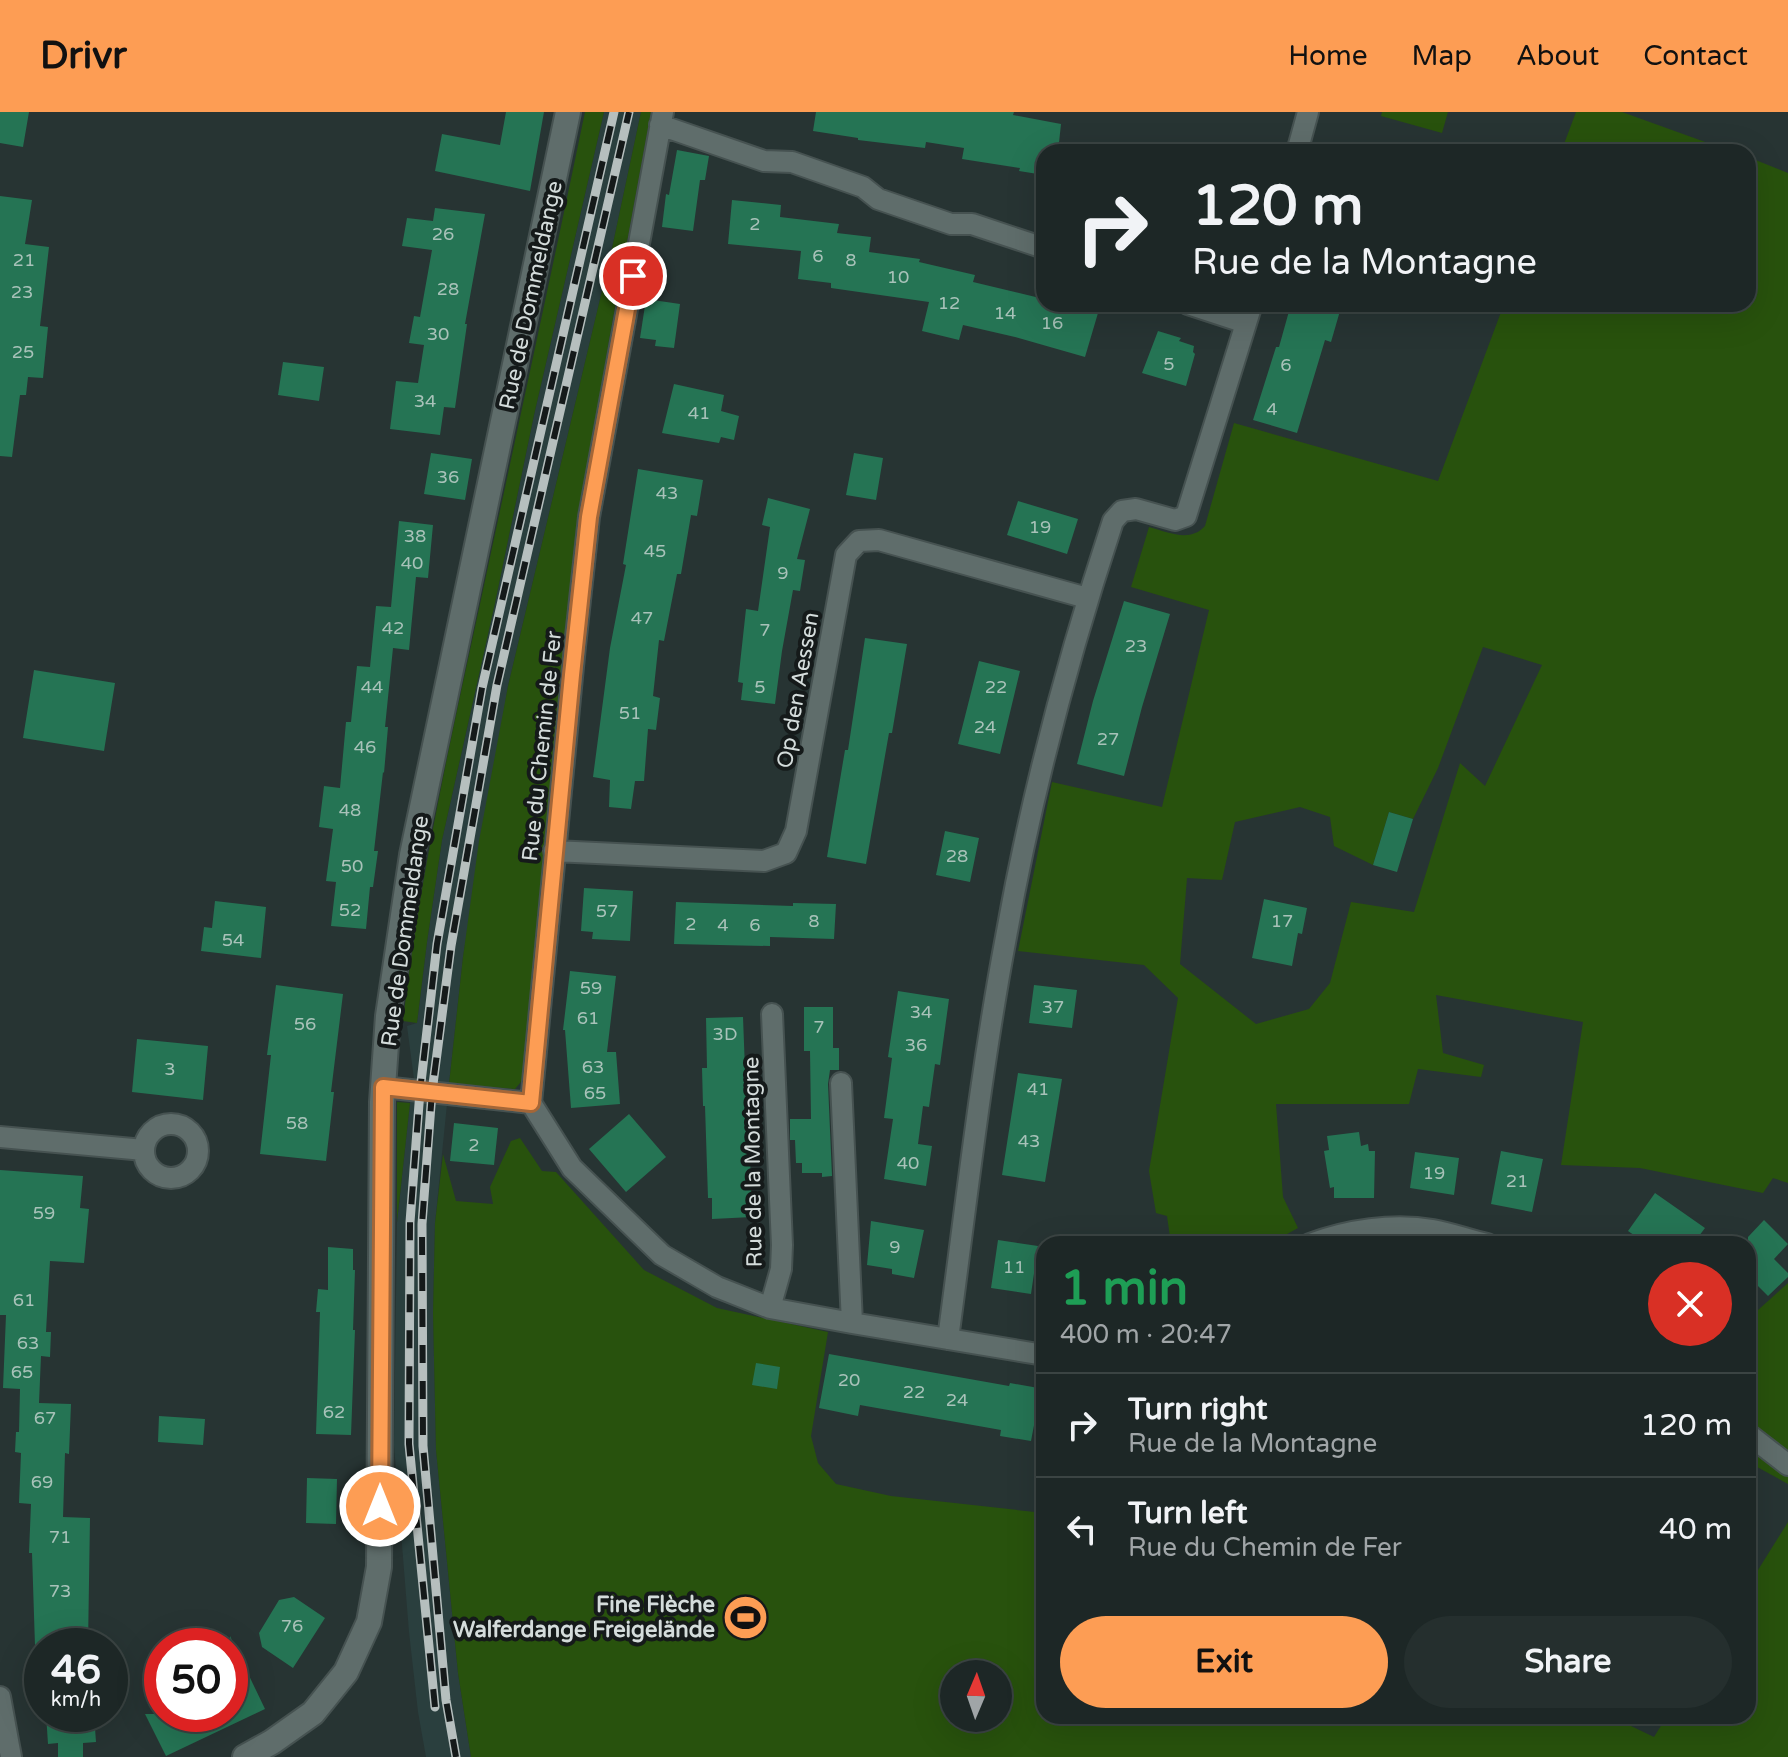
<!DOCTYPE html>
<meta charset="utf-8">
<style>
:root{--surface:#1d2726;--page:#252f2e;--text:#f1f3f6;--muted:#a0a5a7;--line:#3b4443;--accent:#fd9d54}
body{margin:0;font-family:"Varela Round",sans-serif;background:var(--page);color:var(--text);height:100vh;display:flex;flex-direction:column;font-size:30px;white-space:nowrap}
*{box-sizing:border-box;margin:0}
p{font-size:26px;color:var(--muted)}
.icon{flex:none;width:44px;height:44px;fill:none;stroke:currentColor;stroke-width:2;stroke-linecap:round;stroke-linejoin:round}
.map{position:relative;flex:1;overflow:hidden}
.side{position:absolute;left:1036px;top:1124px;width:720px;height:488px;display:flex;flex-direction:column;background:var(--surface);border-radius:24px;box-shadow:0 8px 32px #0002,0 0 0 2px var(--line)}
.side>*{flex:none}
.banner{position:absolute;left:1036px;top:32px;width:720px;height:168px;border-radius:24px;box-shadow:0 8px 32px #0002,0 0 0 2px var(--line);background:#1d2726;color:var(--text);overflow:hidden}
.needle{width:52px;rotate:2deg}
.controls{position:absolute;left:940px;top:1548px;display:grid;gap:16px}
.controls a{display:grid;place-items:center;width:72px;height:72px;border-radius:50%;background:var(--surface);box-shadow:0 8px 32px #0002,0 0 0 2px var(--line);font-size:40px}
.speed{position:absolute;left:24px;top:1516px;display:flex;gap:16px;font-size:40px;font-weight:700;text-align:center}
.speed>*{display:grid;place-content:center;width:104px;height:104px;border-radius:50%;background:var(--surface);box-shadow:0 8px 32px #0002,0 0 0 2px var(--line);line-height:1}
.speed small{font-size:20px;font-weight:400}
.speed .limit{border:12px solid #d22;background:#fff;color:#111}
.pin{position:absolute;display:grid;place-items:center;width:68px;height:68px;color:#fff;margin:-34px;border:4px solid #fff;border-radius:50%;box-shadow:0 2px 8px #0007}
.me{position:absolute;width:88px;margin:-44px;rotate:0deg;stroke-linejoin:round;filter:drop-shadow(0 0 6px #0008)}
.turn{display:flex;align-items:center;gap:28px;height:168px;padding:0 24px;font-size:36px}
.turn .icon{width:104px;height:104px;stroke-width:2.5}
.turn b{display:block;font-size:56px;line-height:68px}
.round{display:grid;place-items:center;flex:none;width:84px;height:84px;border-radius:42px;background:var(--page)}
.head{display:flex;align-items:center;justify-content:space-between;height:136px;padding:0 24px}
h1{font-size:48px;font-weight:700;line-height:60px;color:#1e9e55}
.cta{display:flex;gap:16px;margin-top:auto;padding:16px 24px}
.cta a{flex:1;height:92px;border-radius:48px;background:var(--accent);color:#111;font-size:32px;font-weight:700;line-height:92px;text-align:center}
.cta a+a{background:var(--page);color:var(--text)}
ul{padding:0;list-style:none}
li{display:flex;align-items:center;gap:24px;height:104px;padding:0 24px;border-top:2px solid var(--line)}
li div{flex:1}
li b{display:block;font-size:30px}
li em{font-style:normal}
header{display:flex;align-items:center;gap:48px;box-sizing:border-box;height:112px;padding:0 40px;background:var(--accent);color:#111}
header strong{font-size:38px}
nav{display:flex;gap:44px;margin-inline-start:auto;font-size:28px}
.map>svg:first-child{display:block}
.built{fill:#2a3f3e}
.green{fill:#28520d;fill-rule:evenodd}
.building{fill:#257454}
.lines{fill:none;stroke-linecap:round;stroke-linejoin:round}
.street-casing{stroke:#465251;stroke-width:24}
.secondary-casing{stroke:#465251;stroke-width:28}
.street{stroke:#5f6d6b;stroke-width:20}
.secondary{stroke:#5f6d6b;stroke-width:24}
.rail-casing{stroke:#b6bfbe;stroke-width:9}
.rail{stroke:#151a1a;stroke-width:6;stroke-dasharray:18;stroke-linecap:butt}
.route-casing{stroke:#a46637;stroke-width:20}
.route{stroke:#fd9d54;stroke-width:14}
.labels{text-anchor:middle;stroke-width:8;stroke-linejoin:round;paint-order:stroke}
.number-label{font-size:18px;fill:#a8c2b9}
.street-label{font-size:22px;fill:#d4dcdb;stroke:#151a1a}
.poi-label{font-size:22px;font-weight:bold;fill:#d4dcdb;stroke:#151a1a;text-anchor:end}
</style>
<header>
<strong>Drivr</strong>
<nav><a>Home</a><a>Map</a><a>About</a><a>Contact</a></nav>
</header>
<div class="map">
<svg width="1788" height="1645" viewBox="0 0 1788 1645">
<rect width="100%" height="100%" fill="#273433"/>
<!-- built -->
<path class="built" d="M604 0H641L611 141 508 574 463 845 449 972 435 1111 433 1201 436 1338 458 1561 471 1645H426L418 1600 409 1520 394 1333 397 1110 410 991 414 967 407 914 417 911 427 830 442 728 495 491 534 303Z"/>
<!-- green -->
<path class="green" d="M585 0H604L534 303 495 491 442 728 427 830 417 911 403 909C419 769 450 630 480 492 515 328 551 164 585 0Z
M641 0H651L609 228 580 404 559 578 525 965 515 977 449 972 463 845 479 729 508 574 611 141Z
M1382 0H1448L1442 21 1381 4Z
M1576 0H1622L1733 40H1561Z
M1748 45 1788 61V1071L1773 1066 1763 1081 1640 1056 1561 1053 1583 910 1436 883 1443 941 1484 953 1481 965 1418 957 1409 992H1276L1283 1085 1298 1116 1269 1132H1171L1167 1104 1156 1101 1149 1059 1178 886 1144 853 1018 839 1052 670 1162 695 1209 498 1131 475 1149 415C1168 420 1190 431 1205 414L1234 311 1438 369 1504 192H1748ZM1483 535 1542 553 1485 674 1460 651 1414 800 1351 790 1330 871 1309 897 1256 912 1180 852 1187 766 1222 768 1235 710 1300 695 1330 705 1334 734 1373 753 1389 700 1413 707 1438 656Z
M397 990 410 991 397 1110Z
M520 1026 542 1059 556 1060 644 1158 717 1196 828 1220 811 1324 818 1351 836 1372 891 1384 1044 1401V1604H1610L1654 1625 1667 1604H1748V1474L1788 1410V1645H471L458 1561 436 1338 433 1201 435 1111 443 1042 456 1089 493 1092 490 1075 511 1029ZM954 1562H998V1606H954Z
M1788 1171V1372L1748 1350V1207Z"/>
<!-- building -->
<path class="building" d="M0 0H29L23 35 0 31Z
M506 0H544L530 79 435 59 442 22 500 33Z
M816 0H1014L1013 3 1061 12 1058 40H1044V63L1019 59 1020 56 962 47 964 36 926 30 925 36 858 28V26L813 19Z
M677 38 709 44 705 68H700L693 119 662 115 666 82 669 83Z
M0 84 32 88 25 132 49 135 40 214 48 215 43 266 28 265 26 283H20L12 345 0 344Z
M732 88 781 93 780 105 839 112 837 121 871 125 869 140 920 147 919 150 975 163 973 170 1044 187V192H1067L1098 201 1085 245 1015 225 963 213 959 228 922 219 929 190 831 176V171L798 167 801 139 728 132Z
M435 96 485 102 465 212H467L455 296 444 295 440 323 390 317 396 269 418 271 424 233 409 231 414 204 420 205 432 138 402 134 407 106 433 109Z
M646 187 680 192 674 236 655 234 656 228 640 226Z
M1291 192H1342L1331 230 1325 228 1297 321 1253 308 1276 235H1279Z
M1158 219 1181 226 1179 229 1194 234 1193 240 1195 242 1186 274 1142 261Z
M283 250 324 255 319 289 278 283Z
M674 272 724 283 721 299 739 304 734 328 721 325 719 331 662 321Z
M431 341 472 347 465 388 424 382Z
M854 341 883 346 876 388 846 383Z
M638 357 703 368 697 404 691 403 681 462H677L664 529 659 528 653 584 660 586 656 618 648 617 644 669H635L631 697 609 695 610 668 593 665 610 536 626 453 623 452Z
M768 386 810 397 797 447 805 448 800 479 793 478 782 539 775 592 741 588 743 571 738 570 746 497 758 499 770 415 762 413Z
M1018 389 1078 407 1067 442 1007 423Z
M399 409 433 413 428 466 416 465 409 538 393 536 385 615H388L384 661 383 660 374 739H378L373 775H370L366 817 331 814 336 770 326 769 333 717 319 715 324 674 340 676 346 610H351L357 554 370 555 376 494 391 495Z
M1124 489 1170 502 1142 595 1124 664 1077 652 1093 589Z
M865 526 907 532 892 621H889L866 752 827 745 845 638H848Z
M979 549 1020 559 1000 642 958 632Z
M34 558 115 571 104 639 23 626Z
M1389 700 1413 707 1397 760 1373 753Z
M945 719 979 726 970 770 936 763Z
M584 776 633 779 630 829 592 827 593 820 581 819Z
M1264 787 1307 796 1302 822 1298 821 1292 854 1252 846Z
M215 789 266 795 261 846 201 839 204 815 212 816Z
M676 790 793 794V791L836 792 834 827 770 825V834L674 832Z
M570 859 616 864 607 940H616L620 992 571 996 565 918H563Z
M276 873 343 882 331 980H334L326 1049 260 1042 271 943H267Z
M1034 873 1077 878 1072 916 1029 911Z
M898 879 949 887 940 953 935 952 929 995 923 994 918 1032 932 1034 926 1074 884 1067 893 1007 884 1006 892 946 888 945Z
M804 895H833V936H839V958H830L828 972 832 1064 822 1065V1061H802V1051H796L795 1028H790V1007H811L810 939H804Z
M743 905 747 1010H749L752 1105 712 1107V1086H708L705 994H703L702 956H707L706 906Z
M137 927 208 934 203 988 132 980Z
M1018 961 1062 967 1045 1070 1002 1063Z
M629 1002 666 1045 626 1080 589 1037Z
M454 1011 498 1016 494 1053 450 1049Z
M1359 1020 1361 1034 1368 1032 1369 1039H1375L1374 1086H1334V1075L1330 1076 1324 1039 1329 1038 1327 1024Z
M1501 1039 1543 1047 1532 1100 1491 1092Z
M1415 1040 1459 1046 1454 1083 1410 1076Z
M0 1058 83 1064 80 1096 89 1097 84 1151 50 1149 46 1220H51L50 1245 41 1244 39 1291 71 1292 69 1342 65 1341 63 1405 90 1406 88 1534H35L32 1441H29L31 1392 19 1391 21 1341 15 1340 16 1320H19L20 1277 3 1276 6 1203H0Z
M1655 1081 1705 1116 1693 1132H1647L1628 1119Z
M1764 1108 1788 1132 1774 1147 1788 1161V1165L1768 1184 1748 1164V1125Z
M871 1109 924 1118 914 1166 892 1162V1157L867 1153Z
M998 1128 1038 1134 1031 1182 991 1176Z
M328 1135 353 1137V1158H355L353 1218H355L351 1323 316 1322 320 1200H316L318 1177 328 1178Z
M829 1242 1009 1274 1010 1271 1044 1277V1309L1035 1308 1031 1329 1000 1324 1001 1318 860 1293 858 1304 819 1296Z
M756 1251 780 1255 777 1277 752 1273Z
M159 1304 205 1307 203 1333 158 1330Z
M307 1366 337 1367 336 1412 306 1411Z
M294 1485 325 1506 293 1556 262 1535 259 1521 279 1488Z
M230 1524 265 1597 166 1644 145 1602H230Z
M46 1602H94L96 1630 83 1631V1645H58V1631L48 1632Z"/>
<g class="lines">
<defs>
<path id="street" d="M660 13 764 49 792 50 863 75 878 87 951 112H972L1044 136
M1297 40 1308 0
M1188 192 1246 211
M554 739 764 749 786 741 796 719 846 443 859 429 879 428 1087 486
M841 971 852 1211
M383 975 531 991
M531 991 575 534 589 405 663 0
M531 991 572 1056 662 1143 717 1175 770 1196 852 1211 1044 1243
M144 1039a27 27 0 1 1 54 0a27 27 0 1 1-54 0Z
M0 1025 144 1038
M1310 1132C1347 1118 1393 1111 1433 1118 1451 1121 1469 1128 1487 1132
M770 1196 781 1157 782 1133 772 902
M948 1227C966 1093 981 958 1006 825 1031 684 1068 545 1113 409L1122 399 1136 397 1175 408 1186 404 1252 192
M1748 1322 1788 1353
M0 1585 11 1645"/>
<path id="secondary" d="M245 1645 272 1630 313 1601 346 1560 369 1510 379 1455 382 990 388 904 412 743 568 0"/>
</defs>
<!-- street casing -->
<use href="#street" class="street-casing"/>
<!-- secondary casing -->
<use href="#secondary" class="secondary-casing"/>
<!-- street -->
<use href="#street" class="street"/>
<!-- secondary -->
<use href="#secondary" class="secondary"/>
<defs>
<path id="rail" d="M435 1595 409 1332 410 1110 420 979 437 832 482 576 614 0
M456 1645 446 1588 423 1334 422 1112 432 980 451 834 497 573 629 0"/>
</defs>
<!-- rail casing -->
<use href="#rail" class="rail-casing"/>
<!-- rail -->
<use href="#rail" class="rail"/>
</g>
<g class="lines">
<defs>
<path id="route" d="M380 1394 383 975 531 991 572 563 589 405 633 164"/>
</defs>
<!-- route casing -->
<use href="#route" class="route-casing"/>
<!-- route -->
<use href="#route" class="route"/>
</g>
<!-- icons -->
<defs>
<symbol id="stadium-disc" viewBox="-11 -11 22 22"><circle r="9.5" fill="#fd9d54" stroke="#151a1a"/><path d="M0-5a6.5 5 0 1 0 0 10a6.5 5 0 1 0 0-10ZM-3.5-1.8h7v3.6h-7Z" fill="#111"/></symbol>
</defs>
<g fill-rule="evenodd">
<use href="#stadium-disc" x="720" y="1480" width="51" height="51"/>
</g>
<g class="labels">
<!-- number labels -->
<g class="number-label">
<text x="755" y="118">2</text>
<text x="443" y="128">26</text>
<text x="818" y="150">6</text>
<text x="24" y="154">21</text>
<text x="851" y="154">8</text>
<text x="898" y="171">10</text>
<text x="448" y="183">28</text>
<text x="22" y="186">23</text>
<text x="949" y="197">12</text>
<text x="1005" y="207">14</text>
<text x="1052" y="217">16</text>
<text x="438" y="228">30</text>
<text x="23" y="246">25</text>
<text x="1169" y="258">5</text>
<text x="1286" y="259">6</text>
<text x="425" y="295">34</text>
<text x="1272" y="303">4</text>
<text x="699" y="307">41</text>
<text x="448" y="371">36</text>
<text x="667" y="387">43</text>
<text x="1040" y="421">19</text>
<text x="415" y="430">38</text>
<text x="655" y="445">45</text>
<text x="412" y="457">40</text>
<text x="783" y="467">9</text>
<text x="642" y="512">47</text>
<text x="393" y="522">42</text>
<text x="765" y="524">7</text>
<text x="1136" y="540">23</text>
<text x="372" y="581">44</text>
<text x="760" y="581">5</text>
<text x="996" y="581">22</text>
<text x="630" y="607">51</text>
<text x="985" y="621">24</text>
<text x="1108" y="633">27</text>
<text x="365" y="641">46</text>
<text x="350" y="704">48</text>
<text x="957" y="750">28</text>
<text x="352" y="760">50</text>
<text x="350" y="804">52</text>
<text x="607" y="805">57</text>
<text x="814" y="815">8</text>
<text x="1282" y="815">17</text>
<text x="691" y="818">2</text>
<text x="723" y="819">4</text>
<text x="755" y="819">6</text>
<text x="233" y="834">54</text>
<text x="591" y="882">59</text>
<text x="1053" y="901">37</text>
<text x="921" y="906">34</text>
<text x="588" y="912">61</text>
<text x="305" y="918">56</text>
<text x="819" y="921">7</text>
<text x="725" y="928">3D</text>
<text x="916" y="939">36</text>
<text x="593" y="961">63</text>
<text x="170" y="963">3</text>
<text x="1038" y="983">41</text>
<text x="595" y="987">65</text>
<text x="297" y="1017">58</text>
<text x="1029" y="1035">43</text>
<text x="474" y="1039">2</text>
<text x="908" y="1057">40</text>
<text x="1434" y="1067">19</text>
<text x="1517" y="1075">21</text>
<text x="44" y="1107">59</text>
<text x="895" y="1141">9</text>
<text x="1014" y="1161">11</text>
<text x="24" y="1194">61</text>
<text x="28" y="1237">63</text>
<text x="22" y="1266">65</text>
<text x="849" y="1274">20</text>
<text x="914" y="1286">22</text>
<text x="957" y="1294">24</text>
<text x="334" y="1306">62</text>
<text x="45" y="1312">67</text>
<text x="42" y="1376">69</text>
<text x="60" y="1431">71</text>
<text x="60" y="1485">73</text>
<text x="292" y="1520">76</text>
</g>
<!-- street labels -->
<g class="street-label">
<text transform="translate(530 183) rotate(-78)" y="8">Rue de Dommeldange</text>
<text transform="translate(797 578) rotate(-80)" y="8">Op den Aessen</text>
<text transform="translate(541 634) rotate(-84)" y="8">Rue du Chemin de Fer</text>
<text transform="translate(404 819) rotate(-82)" y="8">Rue de Dommeldange</text>
<text transform="translate(752 1050) rotate(-91)" y="8">Rue de la Montagne</text>
</g>
<!-- poi labels -->
<g class="poi-label">
<text x="715" y="1500">Fine Flèche<tspan x="715" dy="25">Walferdange Freigelände</tspan></text>
</g>
</g>
</svg>
<div class="controls">
<a><svg class="needle" viewBox="-14 -14 28 28"><path d="M0-13l5 13h-10z" fill="#e53935"/><path d="M0 13l5-13h-10z" fill="#a0a5a7"/></svg></a>
</div>
<div class="speed"><div>46<small>km/h</small></div><div class="limit">50</div></div>
<div class="pin" style="left:633px;top:164px;background:#d93025"><svg class="icon" aria-label="arrive" viewBox="0 0 24 24"><path d="M6 21V4h12l-3 4 3 4H6"/></svg></div>
<svg class="me" style="left:380px;top:1394px" viewBox="-20 -20 40 40"><circle r="17" fill="#fd9d54" stroke="#fff" stroke-width="3"/><path d="M0-11L8 9 0 5-8 9z" fill="#fff"/></svg>
<div class="banner">
<div class="turn"><svg class="icon" aria-label="right" viewBox="0 0 24 24"><path d="M7 20v-9h11M14 6l5 5-5 5"/></svg><div><b>120 m</b>Rue de la Montagne</div></div>
</div>
<section class="side">
<div class="head"><div><h1>1 min</h1><p>400 m · 20:47</p></div><a class="round" style="background:#d93025;color:#fff"><svg class="icon" aria-label="close" viewBox="0 0 24 24"><path d="M6 6l12 12M18 6L6 18"/></svg></a></div>
<ul>
<li><svg class="icon" aria-label="right" viewBox="0 0 24 24"><path d="M7 20v-9h11M14 6l5 5-5 5"/></svg><div><b>Turn right</b><p>Rue de la Montagne</p></div><em>120 m</em></li>
<li><svg class="icon" aria-label="left" viewBox="0 0 24 24"><path d="M17 20v-9H6M10 6l-5 5 5 5"/></svg><div><b>Turn left</b><p>Rue du Chemin de Fer</p></div><em>40 m</em></li>
</ul>
<div class="cta"><a>Exit</a><a>Share</a></div>
</section>
</div>
